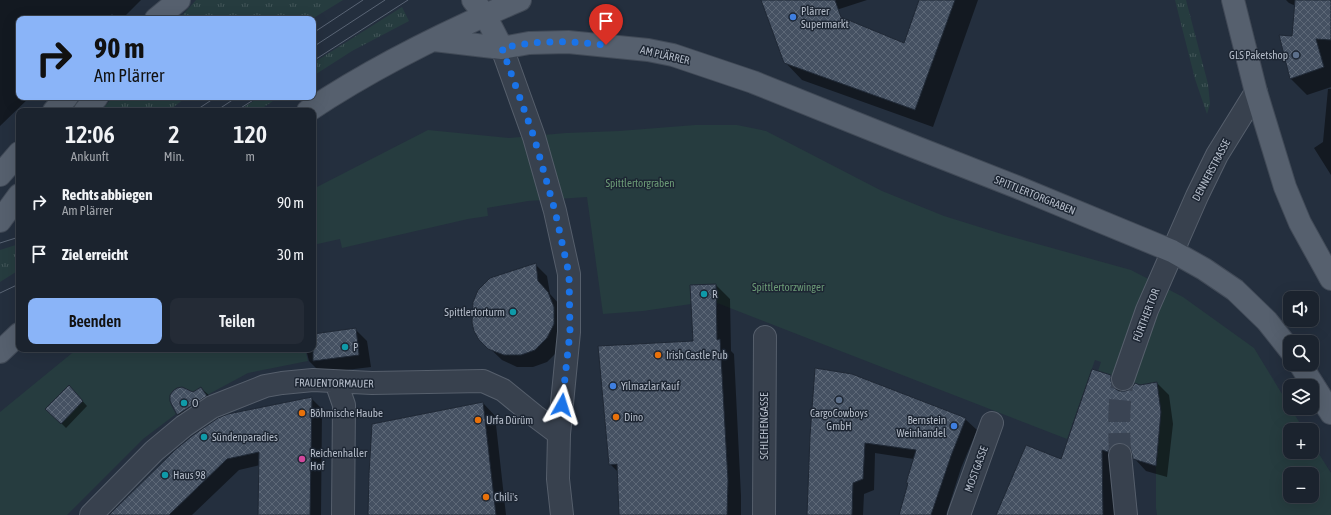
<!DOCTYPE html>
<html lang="de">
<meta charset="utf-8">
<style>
:root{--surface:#1b232e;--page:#242b36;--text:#f1f3f6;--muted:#a0a4aa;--line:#39404a;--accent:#8ab4f8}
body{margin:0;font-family:"Asap Condensed",sans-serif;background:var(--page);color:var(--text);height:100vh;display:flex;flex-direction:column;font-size:15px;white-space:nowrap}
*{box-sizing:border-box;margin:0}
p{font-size:13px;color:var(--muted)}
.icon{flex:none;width:22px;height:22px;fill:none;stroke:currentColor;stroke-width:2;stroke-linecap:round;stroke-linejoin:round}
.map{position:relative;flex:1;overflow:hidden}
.drawer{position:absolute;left:16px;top:108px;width:300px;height:244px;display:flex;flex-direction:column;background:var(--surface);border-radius:8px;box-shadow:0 4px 16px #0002,0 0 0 1px var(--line)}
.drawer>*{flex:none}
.banner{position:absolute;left:16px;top:16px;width:300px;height:84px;border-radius:8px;box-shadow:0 4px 16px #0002,0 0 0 1px var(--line);background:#8ab4f8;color:#111;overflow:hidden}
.tools{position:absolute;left:1283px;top:291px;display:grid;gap:8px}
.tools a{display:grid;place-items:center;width:36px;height:36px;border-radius:8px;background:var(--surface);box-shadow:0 4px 16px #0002,0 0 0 1px var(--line);font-size:20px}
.pin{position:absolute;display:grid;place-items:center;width:34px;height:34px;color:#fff;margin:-41px -17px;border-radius:50% 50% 50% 0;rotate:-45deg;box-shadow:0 0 4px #0007}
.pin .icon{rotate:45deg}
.me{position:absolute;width:44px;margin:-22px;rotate:6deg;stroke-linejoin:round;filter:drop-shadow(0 0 3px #0008)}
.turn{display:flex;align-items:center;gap:14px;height:84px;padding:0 12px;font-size:18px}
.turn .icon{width:52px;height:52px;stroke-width:2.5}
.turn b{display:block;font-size:28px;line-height:34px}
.eta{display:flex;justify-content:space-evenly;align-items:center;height:68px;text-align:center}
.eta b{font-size:24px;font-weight:600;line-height:28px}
.action{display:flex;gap:8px;margin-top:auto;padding:8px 12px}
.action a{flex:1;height:46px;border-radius:8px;background:var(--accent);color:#111;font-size:16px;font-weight:600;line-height:46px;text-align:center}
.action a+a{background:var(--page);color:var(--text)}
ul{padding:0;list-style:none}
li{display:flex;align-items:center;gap:12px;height:52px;padding:0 12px}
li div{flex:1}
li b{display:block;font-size:15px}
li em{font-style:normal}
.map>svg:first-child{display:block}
.grass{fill:url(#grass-tufts)}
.park{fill:#263c3f;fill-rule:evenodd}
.shadow{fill:#0007}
.building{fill:url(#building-cross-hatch);stroke:#1f2835}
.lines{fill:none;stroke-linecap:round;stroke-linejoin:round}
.minor-tunnel{stroke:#3a4453;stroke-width:22;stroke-dasharray:22 11;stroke-linecap:butt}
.minor-casing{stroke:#565f6c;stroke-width:24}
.major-casing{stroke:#414a57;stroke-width:24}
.minor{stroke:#38414e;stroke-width:22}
.major{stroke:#56606e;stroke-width:22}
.tram{stroke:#5a6575;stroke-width:1}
.route{stroke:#1a73e8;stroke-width:7;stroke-dasharray:0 12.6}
.shop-dot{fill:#3f7fe0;stroke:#1d2633;stroke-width:1.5}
.service-dot{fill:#5c6f8a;stroke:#1d2633;stroke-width:1.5}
.culture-dot{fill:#0f9aa8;stroke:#1d2633;stroke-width:1.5}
.food-dot{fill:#e8710a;stroke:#1d2633;stroke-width:1.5}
.hotel-dot{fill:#d1479c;stroke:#1d2633;stroke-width:1.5}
.labels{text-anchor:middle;stroke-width:3;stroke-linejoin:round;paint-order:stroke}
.poi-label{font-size:11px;fill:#b4bcc9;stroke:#1d2633;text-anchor:start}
.street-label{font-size:11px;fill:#b4bcc9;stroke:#1d2633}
.park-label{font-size:11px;fill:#6b9a76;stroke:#1d2633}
</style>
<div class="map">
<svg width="1331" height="515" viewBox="0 0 1331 515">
<defs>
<pattern id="grass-tufts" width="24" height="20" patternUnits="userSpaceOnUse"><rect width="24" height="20" fill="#263c3f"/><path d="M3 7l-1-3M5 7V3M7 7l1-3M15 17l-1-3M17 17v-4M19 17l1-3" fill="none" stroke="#435659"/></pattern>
<pattern id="building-cross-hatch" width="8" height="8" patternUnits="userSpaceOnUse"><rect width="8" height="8" fill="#455162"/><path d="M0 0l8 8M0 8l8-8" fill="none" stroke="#5d6877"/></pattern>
</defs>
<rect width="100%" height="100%" fill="#242f3e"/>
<!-- grass -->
<path class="grass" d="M196 0H343L312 19H179Z
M1175 0H1186L1208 84 1210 104 1207 114 1195 79Z
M402 7 409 21 352 51 313 76V63Z
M113 97H187L168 111H101Z
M260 97H279L258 111H238Z
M19 244V270L0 282V250Z"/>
<!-- park -->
<path class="park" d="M695 125H737L766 131 882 191 944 216 1005 235 1131 270 1183 297 1254 348 1304 430H1290V452H1312V443L1331 473V515H1157L1156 508V466L1161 412 1157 382 1142 386 1098 371 1101 362 1095 360 1067 439 717 303 716 284 690 285 691 304 643 311 603 314 587 197 528 201 487 208 488 216 468 219 342 248 340 239 313 245V189L428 130 509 138 566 133 619 131ZM1290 474H1312V496H1290Z
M77 349H305L308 361 248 373 196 401C193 396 190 391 185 389 176 384 168 393 170 402 171 406 174 410 176 414L143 439 67 515H0V412Z"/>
<!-- shadow -->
<path class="shadow" d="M0 0H141L122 19H117L112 14 107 19H19V97H30L0 126Z
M762 0H867L827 13 905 45 920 0H978L933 127 802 80 785 62Z
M1286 0H1331V87L1307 95 1290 78 1296 6 1289 3Z
M1328 89H1331V175L1314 148 1323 142Z
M535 264 547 276 550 294 560 305 559 350 547 362 533 367H517L502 360 480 339Z
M716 285 730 299 731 351 734 354 741 496V515H620L618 472 610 464 694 342Z
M355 329 367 341 371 367 321 373 309 361 306 349H313V335Z
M852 375 965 419 977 430 961 468 946 515H899L909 484 907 482 914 459 875 453 874 490 864 494 863 515H807Z
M1111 376 1123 388 1122 392 1140 386 1157 383 1169 395 1173 424 1167 477 1146 471 1134 458 1133 454H1132L1114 461V515H998L1061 460Z
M69 386 87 406 66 428 47 409Z
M201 388 212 398 189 425 178 415 171 401 194 393Z
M311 398 322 409 321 515H259L260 465 239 470 192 515H109Z
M483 403 495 416 506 515H369Z"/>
<!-- building -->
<path class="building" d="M761 0H835L841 17 904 43 919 0H955L915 110 784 63Z
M1295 0H1331V40L1316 39 1324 67 1290 79 1279 35 1292 36Z
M536 263 538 281 548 292 554 307V324L547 338 535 350 521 355H504L488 349 479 340 474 331 472 323 473 302 478 290 490 278Z
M716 284 717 340 720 339 728 481 727 515H619L617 464 609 465 598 346 693 341 690 285Z
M356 328 359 355 313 361V334Z
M815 368 852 374 966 418 951 456 931 515H899L908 483H906L916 450 865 443 863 479 853 483 852 515H807L810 436Z
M1092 369 1111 375V381L1113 387 1119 391H1125L1131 389 1135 383 1140 385 1157 382 1161 412 1156 466 1133 459 1130 447 1125 443H1118L1112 445 1108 452 1102 450 1103 515H996L1026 445 1061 459Z
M69 385 83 401 61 424 45 409Z
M182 387 193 392 201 387 207 396 177 415 170 401V395L173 391 177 388Z
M312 397 310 515H258L259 452 227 459 169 515H109L175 450 192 436 218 418 228 414Z
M483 402 496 515H368L369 474 372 424Z"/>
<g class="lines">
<!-- minor-tunnel -->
<path class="minor-tunnel" d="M1120 455C1119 427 1118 407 1123 379"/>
<defs>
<path id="minor" d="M502 48 534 137 555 211 569 274V332L559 434 558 479 562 515
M1123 379 1147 310 1197 196 1217 155 1256 92
M336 382 344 405 343 515
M1120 455 1126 515
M91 515 154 451 184 426 212 407 265 386 282 383 313 380 372 383 483 381 503 390 535 416 559 434
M764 515 765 337
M959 515 992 423"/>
<path id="major" d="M473 0 485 15 502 48
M1233 0 1256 92 1285 187 1300 223 1331 279
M156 19 179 0
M434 40 502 48 529 43 568 42 648 50 673 55 753 82 915 147 1017 187 1172 251 1204 269 1235 290 1267 321 1290 350
M54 111 67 97
M85 111 97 97
M308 111C374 67 447 31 520 0
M0 175 19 153
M0 221 19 195
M0 352 19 334
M1300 364 1331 413"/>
</defs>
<!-- minor casing -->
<use href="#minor" class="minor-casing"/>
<!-- major casing -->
<use href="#major" class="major-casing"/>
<!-- minor -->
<use href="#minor" class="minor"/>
<!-- major -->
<use href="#major" class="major"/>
<!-- tram -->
<path class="tram" d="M313 33 363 0
M313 47 385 0
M313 61 408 0
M195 111 216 97
M216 111 237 97
M236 111 258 97
M0 243 19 237
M0 293 19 284"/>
</g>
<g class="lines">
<!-- route -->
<path class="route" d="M562 405 570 332 569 274 555 211 534 137 502 48C517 45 533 42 549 42 568 41 587 43 606 45"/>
</g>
<!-- markers -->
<g class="shop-dot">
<circle cx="793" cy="17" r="4"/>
<circle cx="613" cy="386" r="4"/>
<circle cx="954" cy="426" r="4"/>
</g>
<g class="service-dot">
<circle cx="1296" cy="55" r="4"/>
<circle cx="839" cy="400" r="4"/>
</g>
<g class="culture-dot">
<circle cx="704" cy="294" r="4"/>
<circle cx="513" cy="312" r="4"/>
<circle cx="345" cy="347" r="4"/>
<circle cx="184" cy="403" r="4"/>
<circle cx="204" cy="437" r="4"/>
<circle cx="165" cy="475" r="4"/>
</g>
<g class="food-dot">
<circle cx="658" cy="355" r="4"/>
<circle cx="302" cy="413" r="4"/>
<circle cx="616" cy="417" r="4"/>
<circle cx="478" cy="420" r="4"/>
<circle cx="486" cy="497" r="4"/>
</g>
<circle class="hotel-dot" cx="302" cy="459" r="4"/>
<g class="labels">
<!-- poi labels -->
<g class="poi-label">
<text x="801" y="15">Plärrer<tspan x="801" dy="13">Supermarkt</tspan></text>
<text x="1288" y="59" text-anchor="end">GLS Paketshop</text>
<text x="712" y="298">R</text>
<text x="505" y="316" text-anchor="end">Spittlertorturm</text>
<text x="353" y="351">P</text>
<text x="666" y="359">Irish Castle Pub</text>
<text x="621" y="390">Yilmazlar Kauf</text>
<text x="192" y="407">O</text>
<text x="310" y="417">Böhmische Haube</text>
<text x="839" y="417" text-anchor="middle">CargoCowboys<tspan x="839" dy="13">GmbH</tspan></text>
<text x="624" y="421">Dino</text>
<text x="486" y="424">Urfa Dürüm</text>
<text x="946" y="424" text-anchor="end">Bernstein<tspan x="946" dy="13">Weinhandel</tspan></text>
<text x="212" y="441">Sündenparadies</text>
<text x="310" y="457">Reichenhaller<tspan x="310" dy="13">Hof</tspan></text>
<text x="173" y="479">Haus 98</text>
<text x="494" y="501">Chili's</text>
</g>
<!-- street labels -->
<g class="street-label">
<text transform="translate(665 55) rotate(13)" y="4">AM PLÄRRER</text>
<text transform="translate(1211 170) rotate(-62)" y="4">DENNERSTRASSE</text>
<text transform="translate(1035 195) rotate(22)" y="4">SPITTLERTORGRABEN</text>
<text transform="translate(1146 315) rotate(-69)" y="4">FÜRTHER TOR</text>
<text transform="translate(334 383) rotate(1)" y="4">FRAUENTORMAUER</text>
<text transform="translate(764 426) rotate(-90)" y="4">SCHLEHENGASSE</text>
<text transform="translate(976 469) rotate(-70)" y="4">MOSTGASSE</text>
</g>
<!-- park labels -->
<g class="park-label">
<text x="640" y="187">Spittlertorgraben</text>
<text x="788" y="291">Spittlertorzwinger</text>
</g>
</g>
</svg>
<div class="tools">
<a><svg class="icon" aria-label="sound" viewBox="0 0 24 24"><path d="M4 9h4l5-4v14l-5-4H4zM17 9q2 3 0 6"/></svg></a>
<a><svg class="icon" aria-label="search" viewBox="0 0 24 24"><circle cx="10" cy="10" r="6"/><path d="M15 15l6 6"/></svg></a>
<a><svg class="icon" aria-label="layers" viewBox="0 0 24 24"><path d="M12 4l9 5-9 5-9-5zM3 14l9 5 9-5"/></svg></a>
<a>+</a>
<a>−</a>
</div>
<div class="pin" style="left:606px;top:45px;background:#d93025"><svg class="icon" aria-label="arrive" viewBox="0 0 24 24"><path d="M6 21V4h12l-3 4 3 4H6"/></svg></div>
<svg class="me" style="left:562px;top:405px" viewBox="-20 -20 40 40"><path d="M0-17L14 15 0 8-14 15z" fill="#1a73e8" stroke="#fff" stroke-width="4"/></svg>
<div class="banner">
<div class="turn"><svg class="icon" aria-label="right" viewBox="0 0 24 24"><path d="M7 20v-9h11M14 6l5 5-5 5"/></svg><div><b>90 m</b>Am Plärrer</div></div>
</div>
<section class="drawer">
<div class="eta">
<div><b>12:06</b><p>Ankunft</p></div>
<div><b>2</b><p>Min.</p></div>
<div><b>120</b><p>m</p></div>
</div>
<ul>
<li><svg class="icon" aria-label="right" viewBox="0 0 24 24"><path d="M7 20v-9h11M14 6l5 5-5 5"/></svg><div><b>Rechts abbiegen</b><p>Am Plärrer</p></div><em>90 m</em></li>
<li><svg class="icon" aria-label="arrive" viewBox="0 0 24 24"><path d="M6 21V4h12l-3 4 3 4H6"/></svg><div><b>Ziel erreicht</b></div><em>30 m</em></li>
</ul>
<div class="action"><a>Beenden</a><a>Teilen</a></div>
</section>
</div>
